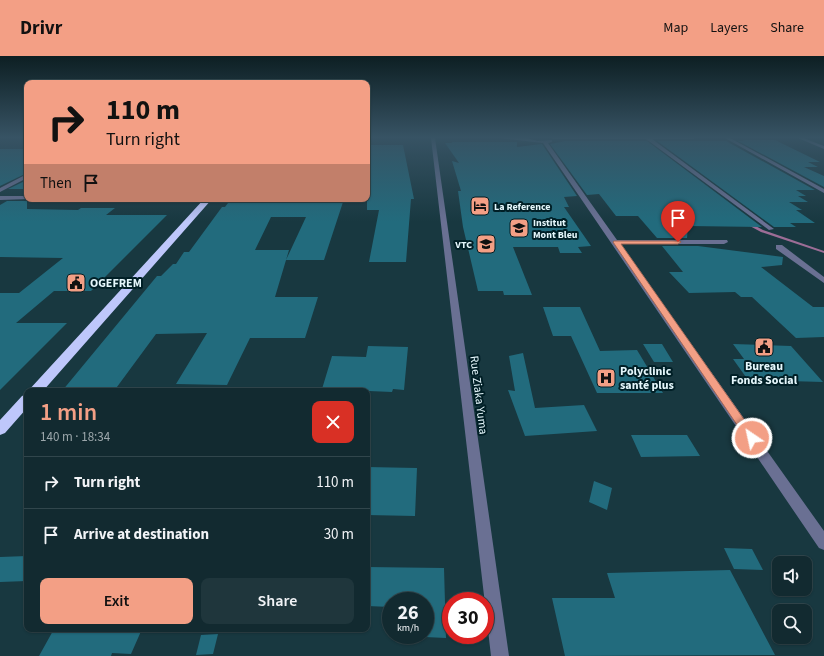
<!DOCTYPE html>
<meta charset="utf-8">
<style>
:root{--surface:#122a30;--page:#1f363c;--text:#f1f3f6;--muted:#9ca7ab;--line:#31464c;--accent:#f39f85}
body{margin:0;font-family:"Source Sans 3",sans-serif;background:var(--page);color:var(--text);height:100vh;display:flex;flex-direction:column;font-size:15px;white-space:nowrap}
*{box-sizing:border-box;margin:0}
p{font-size:13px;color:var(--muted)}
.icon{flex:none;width:22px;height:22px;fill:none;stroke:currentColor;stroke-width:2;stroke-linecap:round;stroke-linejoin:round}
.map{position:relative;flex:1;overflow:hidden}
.sheet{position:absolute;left:24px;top:332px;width:346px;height:244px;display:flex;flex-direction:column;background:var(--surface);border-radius:8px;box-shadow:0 1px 3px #0004,0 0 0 1px var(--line)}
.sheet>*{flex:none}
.banner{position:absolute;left:24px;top:24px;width:346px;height:122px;border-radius:8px;box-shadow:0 1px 3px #0004,0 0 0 1px var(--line);background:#f39f85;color:#111;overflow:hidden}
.controls{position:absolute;left:772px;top:500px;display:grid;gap:8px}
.controls a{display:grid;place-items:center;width:40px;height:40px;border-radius:8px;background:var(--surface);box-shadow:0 1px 3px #0004,0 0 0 1px var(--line);font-size:20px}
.speed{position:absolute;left:382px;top:536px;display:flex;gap:8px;font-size:20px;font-weight:700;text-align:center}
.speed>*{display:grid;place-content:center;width:52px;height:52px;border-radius:50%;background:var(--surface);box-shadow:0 1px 3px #0004,0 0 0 1px var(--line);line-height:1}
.speed small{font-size:10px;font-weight:400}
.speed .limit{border:6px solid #d22;background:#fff;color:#111}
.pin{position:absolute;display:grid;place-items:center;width:34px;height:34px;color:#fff;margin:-41px -17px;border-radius:50% 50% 50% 0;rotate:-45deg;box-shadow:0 0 4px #0007}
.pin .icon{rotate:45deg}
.me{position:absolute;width:44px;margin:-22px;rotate:326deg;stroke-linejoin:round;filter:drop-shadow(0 0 3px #0008)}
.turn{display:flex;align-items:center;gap:14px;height:84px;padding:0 16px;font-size:18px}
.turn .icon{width:52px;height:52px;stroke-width:2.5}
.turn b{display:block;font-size:28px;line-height:34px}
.then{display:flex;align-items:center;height:38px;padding:0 16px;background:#0003;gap:8px;font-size:15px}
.round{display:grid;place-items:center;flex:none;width:42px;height:42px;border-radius:8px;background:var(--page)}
.headline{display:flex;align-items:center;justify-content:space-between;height:68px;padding:0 16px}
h1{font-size:24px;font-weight:600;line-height:30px;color:var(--accent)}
.primary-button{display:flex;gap:8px;margin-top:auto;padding:8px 16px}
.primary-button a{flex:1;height:46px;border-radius:8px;background:var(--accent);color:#111;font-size:16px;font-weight:600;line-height:46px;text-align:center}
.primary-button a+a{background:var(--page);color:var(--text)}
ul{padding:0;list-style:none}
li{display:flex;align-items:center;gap:12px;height:52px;padding:0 16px;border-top:1px solid var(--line)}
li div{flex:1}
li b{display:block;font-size:15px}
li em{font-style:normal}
header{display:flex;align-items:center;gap:24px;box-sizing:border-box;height:56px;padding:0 20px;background:var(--accent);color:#111}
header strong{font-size:19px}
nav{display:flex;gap:22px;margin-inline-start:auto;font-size:14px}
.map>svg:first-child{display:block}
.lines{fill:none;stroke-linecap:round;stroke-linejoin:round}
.stream{fill:#9c6d96;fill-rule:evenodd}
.building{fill:#226b7d}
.minor{fill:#6a7093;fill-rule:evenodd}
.highway{fill:#bec7fb;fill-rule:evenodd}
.route{fill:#f39f85;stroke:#9e6756}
.labels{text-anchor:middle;stroke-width:4;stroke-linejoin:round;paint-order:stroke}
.far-poi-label{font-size:10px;font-weight:bold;fill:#e5f7fc;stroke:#001f26;text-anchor:start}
.poi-label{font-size:12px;font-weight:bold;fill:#e5f7fc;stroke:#001f26;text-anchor:start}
.street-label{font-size:12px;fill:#e5f7fc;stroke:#001f26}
</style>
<header>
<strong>Drivr</strong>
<nav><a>Map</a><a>Layers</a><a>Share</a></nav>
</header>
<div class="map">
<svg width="824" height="600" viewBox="0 0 824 600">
<rect width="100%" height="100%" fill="#183840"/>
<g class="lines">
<!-- stream -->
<path class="stream" d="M748 167H750L763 174 824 195V197L761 176 748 169Z"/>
</g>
<!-- building -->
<path class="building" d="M743 84H775L820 106H808L818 111H804L824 120V131L738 85H744Z
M565 85H647L762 171 688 170 687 182H657L638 160H616L599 138 587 139 550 88Z
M657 85H726L815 134H796L806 140H798L808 146H789L802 154H796L815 167H790L796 171H774Z
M452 86H517V91L542 88 577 140 564 141 569 151H564L591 190 578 191 582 197H560L558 191H513L532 239H504L503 235H478L463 171 458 135H461L452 105 459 107 445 87H452Z
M367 89H403L414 143H411L406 206H369L379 154H367Z
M0 93H27V117L0 130Z
M27 124V133H8Z
M231 143H272L269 146 344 143 324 204H286L306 161H271L255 194H289L275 241H318L305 282H250L227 329 176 328 207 277 156 278 114 335H62L157 220H161L173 208H176L184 196H189L222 151H225Z
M7 145H27V153L78 154 81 152H115L106 159H167L91 235H54L16 267H67L0 334V237H19L63 202 0 201V149Z
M662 190H698L783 201 782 209 761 211 813 251H824V281L796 282 752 241H741L735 236 689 237 669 216H683Z
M543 251H580L600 295 637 294 663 337H597L571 280H553Z
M643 288H662L673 306H654Z
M733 288 791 290 823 326 748 324 733 303H744Z
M368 290 408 291 404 334 393 333 392 336 322 333 332 300 366 301Z
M523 297 535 352 584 349 597 375 525 380 508 334 515 335 509 300Z
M631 379H687L700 400 641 401Z
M367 411 417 412 415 460 367 459Z
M594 425 612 432 607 454 589 446Z
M724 492 752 493 763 514 734 513Z
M27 500V525L0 526V501Z
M367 511 444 512 446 582 425 581V545H391V551L367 550Z
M730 514 775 599 565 600 552 542H615L607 517Z
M54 573H142L131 598 112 597 111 600H39Z
M218 578 213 598 196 599 201 579Z"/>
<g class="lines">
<!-- minor -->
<path class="minor" d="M431 82H435L509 600H491Z
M500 82H526L538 85 552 84V86L548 87 617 184H727L728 186 724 188H620L824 475V494L819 492 543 87Z
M552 82H695L693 83H652L774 173 769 174 646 83H554Z
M725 82H730L824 133V137Z
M798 82H803L824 90V93Z
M27 118V122L0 136V132Z
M0 140H27V143H29L0 144Z
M776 189H782L824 221V227L776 193Z"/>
<!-- highway -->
<path class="highway" d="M204 143H212L43 335H28Z
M27 338V352L5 377 0 379V364L22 340Z"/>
</g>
<!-- sky -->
<linearGradient id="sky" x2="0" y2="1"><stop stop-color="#0d1f23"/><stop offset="0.49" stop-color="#375364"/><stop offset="1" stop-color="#375364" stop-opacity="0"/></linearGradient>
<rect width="824" height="166" fill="url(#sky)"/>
<!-- route -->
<path class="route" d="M614 185H680L681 186 678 188H621L755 379 757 382 755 385 752 387 748 385 613 186Z"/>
<!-- icons -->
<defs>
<symbol id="hotel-square" viewBox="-11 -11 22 22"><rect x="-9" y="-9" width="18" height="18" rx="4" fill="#f39f85" stroke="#001f26"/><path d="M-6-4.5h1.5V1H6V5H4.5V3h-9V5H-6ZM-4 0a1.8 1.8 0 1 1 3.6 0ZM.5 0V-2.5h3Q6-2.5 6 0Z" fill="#111"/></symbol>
<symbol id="school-square" viewBox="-11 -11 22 22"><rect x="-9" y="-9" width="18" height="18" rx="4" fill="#f39f85" stroke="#001f26"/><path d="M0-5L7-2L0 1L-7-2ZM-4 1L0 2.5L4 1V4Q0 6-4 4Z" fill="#111"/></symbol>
<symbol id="civic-square" viewBox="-11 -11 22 22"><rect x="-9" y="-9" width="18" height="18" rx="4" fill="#f39f85" stroke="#001f26"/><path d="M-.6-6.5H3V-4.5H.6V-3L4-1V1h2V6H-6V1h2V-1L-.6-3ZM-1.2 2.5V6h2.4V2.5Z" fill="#111"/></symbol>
<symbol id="hospital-square" viewBox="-11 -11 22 22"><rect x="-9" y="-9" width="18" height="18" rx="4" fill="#f39f85" stroke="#001f26"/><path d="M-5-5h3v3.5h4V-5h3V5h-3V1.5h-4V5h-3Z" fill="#111"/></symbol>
</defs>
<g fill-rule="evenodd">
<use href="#hotel-square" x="469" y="139" width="22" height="22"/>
<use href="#school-square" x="508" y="161" width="22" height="22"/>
<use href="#school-square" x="475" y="177" width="22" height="22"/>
<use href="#civic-square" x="65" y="216" width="22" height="22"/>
<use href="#civic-square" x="753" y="280" width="22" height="22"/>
<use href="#hospital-square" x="595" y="311" width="22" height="22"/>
</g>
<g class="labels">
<!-- far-poi labels -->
<g class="far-poi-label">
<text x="494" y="154">La Reference</text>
<text x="533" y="170">Institut<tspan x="533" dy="12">Mont Bleu</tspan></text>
<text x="472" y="192" text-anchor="end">VTC</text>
</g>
<!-- poi labels -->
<g class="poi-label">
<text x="90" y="231">OGEFREM</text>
<text x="764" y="314" text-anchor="middle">Bureau<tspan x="764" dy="14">Fonds Social</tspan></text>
<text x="620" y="319">Polyclinic<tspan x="620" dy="14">santé plus</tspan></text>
</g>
<!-- street labels -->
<g class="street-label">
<text transform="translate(479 339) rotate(83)" y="4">Rue Ziaka Yuma</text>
</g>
</g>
</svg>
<div class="controls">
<a><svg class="icon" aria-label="sound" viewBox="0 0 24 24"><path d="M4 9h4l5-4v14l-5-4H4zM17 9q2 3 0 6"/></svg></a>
<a><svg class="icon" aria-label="search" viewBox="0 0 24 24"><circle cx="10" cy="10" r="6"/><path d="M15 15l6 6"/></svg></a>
</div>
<div class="speed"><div>26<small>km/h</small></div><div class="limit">30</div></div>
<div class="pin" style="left:678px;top:186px;background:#d93025"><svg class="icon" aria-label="arrive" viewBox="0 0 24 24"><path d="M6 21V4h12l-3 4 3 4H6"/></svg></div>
<svg class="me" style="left:752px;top:382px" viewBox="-20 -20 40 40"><circle r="17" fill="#f39f85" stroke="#fff" stroke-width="3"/><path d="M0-11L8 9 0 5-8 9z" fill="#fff"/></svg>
<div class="banner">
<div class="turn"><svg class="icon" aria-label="right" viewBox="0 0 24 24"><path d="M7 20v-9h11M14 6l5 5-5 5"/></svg><div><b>110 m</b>Turn right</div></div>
<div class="then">Then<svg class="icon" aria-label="arrive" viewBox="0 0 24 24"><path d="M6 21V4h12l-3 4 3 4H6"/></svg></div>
</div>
<section class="sheet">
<div class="headline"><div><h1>1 min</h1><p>140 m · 18:34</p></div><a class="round" style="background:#d93025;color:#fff"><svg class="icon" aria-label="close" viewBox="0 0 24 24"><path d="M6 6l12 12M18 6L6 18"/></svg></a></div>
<ul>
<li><svg class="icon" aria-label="right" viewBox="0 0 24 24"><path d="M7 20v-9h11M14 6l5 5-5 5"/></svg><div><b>Turn right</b></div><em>110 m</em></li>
<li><svg class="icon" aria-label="arrive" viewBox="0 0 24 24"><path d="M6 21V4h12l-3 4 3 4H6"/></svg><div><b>Arrive at destination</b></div><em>30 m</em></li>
</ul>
<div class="primary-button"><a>Exit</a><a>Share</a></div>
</section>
</div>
